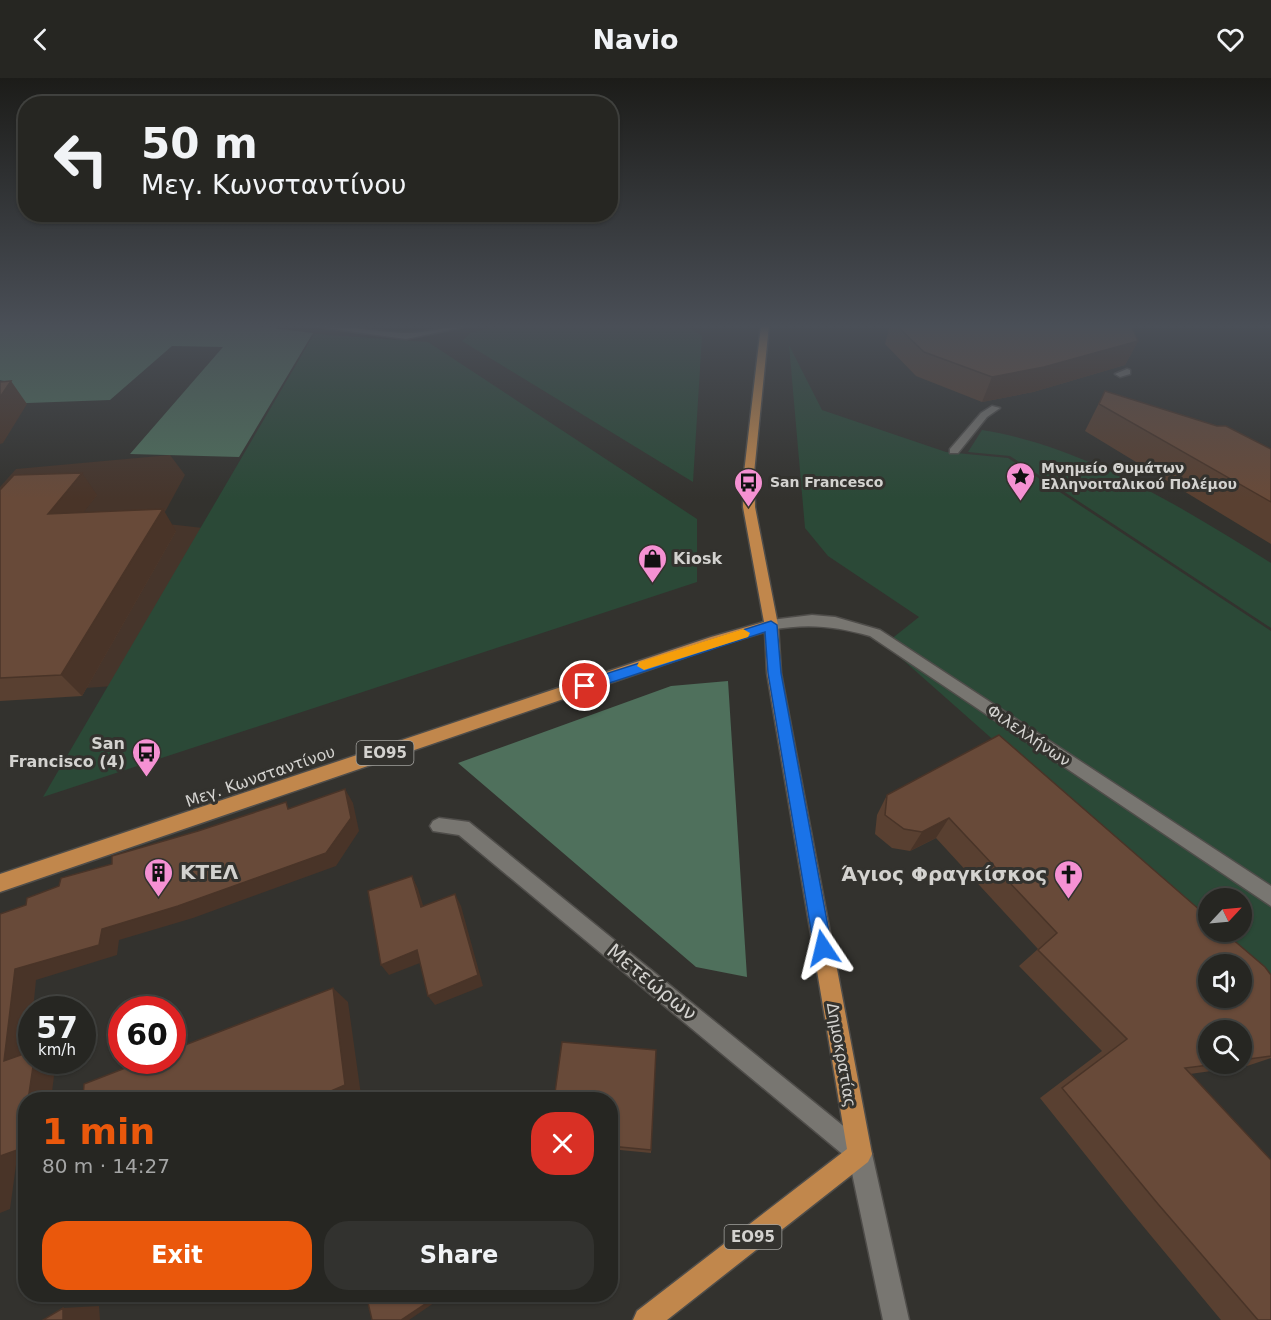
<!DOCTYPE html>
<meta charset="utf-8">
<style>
:root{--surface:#262622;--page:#32322f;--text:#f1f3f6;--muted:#a4a5a5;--line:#424340;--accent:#ea580c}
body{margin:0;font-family:"DejaVu Sans",sans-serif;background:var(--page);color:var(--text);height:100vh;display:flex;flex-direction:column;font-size:22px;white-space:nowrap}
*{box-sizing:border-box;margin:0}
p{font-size:20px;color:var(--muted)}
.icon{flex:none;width:33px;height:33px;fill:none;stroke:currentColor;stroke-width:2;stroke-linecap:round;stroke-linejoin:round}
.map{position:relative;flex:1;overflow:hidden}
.panel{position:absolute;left:18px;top:1014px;width:600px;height:210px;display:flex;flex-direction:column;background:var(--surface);border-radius:24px;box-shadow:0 2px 4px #0004,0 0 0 2px var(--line)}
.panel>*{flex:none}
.hud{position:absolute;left:18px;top:18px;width:600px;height:126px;border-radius:24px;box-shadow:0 2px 4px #0004,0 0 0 2px var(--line);background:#262622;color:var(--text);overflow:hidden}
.needle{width:39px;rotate:64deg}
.controls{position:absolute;left:1198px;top:810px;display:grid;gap:12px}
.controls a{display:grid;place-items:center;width:54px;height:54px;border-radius:50%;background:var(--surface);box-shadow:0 2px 4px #0004,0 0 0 2px var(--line);font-size:30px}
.speed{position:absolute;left:18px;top:918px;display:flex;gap:12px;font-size:30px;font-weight:700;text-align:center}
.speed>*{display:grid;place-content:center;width:78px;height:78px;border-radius:50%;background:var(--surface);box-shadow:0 2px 4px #0004,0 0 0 2px var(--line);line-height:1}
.speed small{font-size:15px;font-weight:400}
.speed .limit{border:9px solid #d22;background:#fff;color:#111}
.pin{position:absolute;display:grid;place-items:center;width:51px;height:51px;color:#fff;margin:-26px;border:3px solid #fff;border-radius:50%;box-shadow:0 2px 6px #0007}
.me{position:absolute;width:66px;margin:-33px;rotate:350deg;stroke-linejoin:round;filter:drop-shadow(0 0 4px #0008)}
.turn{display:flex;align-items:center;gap:21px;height:126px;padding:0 24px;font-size:27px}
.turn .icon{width:78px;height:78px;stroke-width:2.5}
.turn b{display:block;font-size:42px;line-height:51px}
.round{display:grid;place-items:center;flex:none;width:63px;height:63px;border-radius:24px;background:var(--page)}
.head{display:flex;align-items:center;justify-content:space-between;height:102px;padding:0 24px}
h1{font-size:36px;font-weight:700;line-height:45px;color:var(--accent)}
.button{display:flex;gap:12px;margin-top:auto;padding:12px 24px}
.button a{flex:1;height:69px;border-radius:24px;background:var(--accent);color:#fff;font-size:24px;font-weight:700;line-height:69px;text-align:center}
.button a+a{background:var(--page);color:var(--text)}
header{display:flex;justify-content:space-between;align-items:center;height:78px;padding:0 24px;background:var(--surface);font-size:27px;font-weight:700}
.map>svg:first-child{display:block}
.commercial{fill:#46352b}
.green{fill:#2b4937}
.forest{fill:#4f705c}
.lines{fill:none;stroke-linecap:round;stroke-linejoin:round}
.pedestrian-casing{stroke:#4f4d4a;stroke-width:3}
.minor-casing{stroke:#4f4d4a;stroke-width:3}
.tertiary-casing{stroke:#4f4d4a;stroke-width:3}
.primary-casing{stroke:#4f4d4a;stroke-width:3}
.pedestrian{fill:#787671;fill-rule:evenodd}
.minor{fill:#787671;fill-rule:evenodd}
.tertiary{fill:#787671;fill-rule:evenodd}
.primary{fill:#c1874c;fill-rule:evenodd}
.wall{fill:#594031;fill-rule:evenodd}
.shaded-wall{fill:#493428}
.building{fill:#684a39;stroke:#493428;stroke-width:1.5;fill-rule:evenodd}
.route{fill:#1a73e8;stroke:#114b97;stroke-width:1.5}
.slow{fill:#f59e0b}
.labels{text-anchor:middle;stroke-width:6;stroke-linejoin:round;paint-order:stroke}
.far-poi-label{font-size:14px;font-weight:bold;fill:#d3d2cf;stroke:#33322e;text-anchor:start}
.shield{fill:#33322e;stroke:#a3a29f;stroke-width:1.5}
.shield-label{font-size:15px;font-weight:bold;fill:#d3d2cf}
.poi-label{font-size:16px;font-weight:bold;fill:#d3d2cf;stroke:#33322e;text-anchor:start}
.street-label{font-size:16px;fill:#d3d2cf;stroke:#33322e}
.near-poi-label{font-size:20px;font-weight:bold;fill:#d3d2cf;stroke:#33322e;text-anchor:start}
.near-street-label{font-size:20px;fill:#d3d2cf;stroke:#33322e}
</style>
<header><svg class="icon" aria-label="back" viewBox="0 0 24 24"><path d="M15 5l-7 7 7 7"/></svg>Navio<svg class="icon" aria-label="heart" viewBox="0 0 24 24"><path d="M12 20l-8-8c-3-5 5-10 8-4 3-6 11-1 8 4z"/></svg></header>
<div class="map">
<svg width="1271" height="1242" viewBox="0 0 1271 1242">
<rect width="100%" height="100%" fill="#33322e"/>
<!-- commercial -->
<path class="commercial" d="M170 377 185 397 159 445 203 450 114 608 0 616V409L16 391Z"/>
<!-- green -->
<path class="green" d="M505 247H686L702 258 693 404 462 263 472 254Z
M314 256 428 264 697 441V504L43 719Z
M789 267 822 332 946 374 1008 380 1271 553V924L1253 892 1210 854H1242V820H1209V853L885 566 919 539 828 478 805 450Z
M982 352C1084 368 1185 431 1271 485V550L1010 378 968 374Z"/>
<!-- forest -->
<path class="forest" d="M0 247H248L313 255 239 379 130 376 223 269 172 268 110 322 0 326V307L4 303 0 302Z
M728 603 747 899 696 889 458 685 671 608Z"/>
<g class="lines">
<defs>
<path id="pedestrian" d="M1127 291 1130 292V296L1120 299 1115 296Z
M992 328 1000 330 987 339 958 375H950V371L981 335Z"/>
<path id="minor" d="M305 247C338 247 370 253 403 255 426 256 450 247 473 247L406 261Z
M812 537 835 539 880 552 1271 808V828L870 558C835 548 807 545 771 552L764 547 771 542Z
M439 740 469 744 868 1068 872 1076 868 1084 860 1088 852 1084 459 757 433 753 430 748 433 743Z"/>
<path id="tertiary" d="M860 1064 868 1068 872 1076 909 1242H883L848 1076 852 1068Z"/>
<path id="primary" d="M761 247H769L754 395 755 429 778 547 781 595 872 1076 868 1084 667 1242H633L637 1233 847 1071 767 595 765 554 721 567 0 814V796L711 559 764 544 743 429 744 395Z"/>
</defs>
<!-- pedestrian casing -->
<use href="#pedestrian" class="pedestrian-casing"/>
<!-- minor casing -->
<use href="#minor" class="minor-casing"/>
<!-- tertiary casing -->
<use href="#tertiary" class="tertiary-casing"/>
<!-- primary casing -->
<use href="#primary" class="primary-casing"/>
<!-- pedestrian -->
<use href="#pedestrian" class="pedestrian"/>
<!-- minor -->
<use href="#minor" class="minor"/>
<!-- tertiary -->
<use href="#tertiary" class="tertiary"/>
<!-- primary -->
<use href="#primary" class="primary"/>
</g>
<!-- wall -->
<path class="wall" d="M890 247H1131L1138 263 1125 287 1033 314 982 324 916 298 885 266Z
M1105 313 1271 371V466L1085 353Z
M0 412 97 417 83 434 176 453 82 618 0 623Z
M999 657 1271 897V980L1247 988 1190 996 1271 1242H1221L1128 1130 1040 1020 1102 973 1019 888 1038 871 936 760 910 773 892 770 875 756 877 737 887 717ZM1242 952V986H1209Z
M656 972 651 1075 610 1071V1022Z"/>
<!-- shaded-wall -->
<path class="shaded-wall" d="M1138 263 1125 287 1033 314 982 324 992 299Z
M11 303 27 326 3 365 0 366V319Z
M82 395 97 417 65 458 48 436Z
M163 431 176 453 82 618 61 597Z
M345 711 353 725 359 753 336 788 193 840 119 862 117 877 36 902 33 932H32V945L27 991 4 983 15 891 102 851Z
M949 740 936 760 910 773 922 754Z
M412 798 418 811 427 840 421 829Z
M455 816 461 828 483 908 435 927 428 918Z
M417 872 425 883 389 897 381 887Z
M333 910 348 924 361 1017 350 1022H310Z
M34 982H56L51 1022H28Z
M26 1036V1083L16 1087 10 1131 0 1135V1078Z
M440 1216H447L409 1242H401Z
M99 1228 100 1242H63V1230Z"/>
<!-- building -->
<path class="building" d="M896 247H1131L1138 263 1044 289 992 299 924 274Z
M11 303 0 319V304Z
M1105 313 1217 348H1226L1271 371V424L1099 326Z
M82 395 48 436 163 431 61 597 0 600V412L14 397Z
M999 657 1209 840V854H1224L1265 889 1271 897V978L1242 982V952H1209V986H1217L1185 990 1271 1082V1242H1258L1158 1126 1062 1010 1127 961 1038 872 1057 855 949 740 922 754 904 751 885 737 887 717ZM1209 886H1242V920H1209Z
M345 711 351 740 326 775 178 828 102 851 99 867 15 891 4 983 32 973V982H34L28 1022H26V1036L20 1071 0 1078V836L26 827 27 820 59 808 61 800 112 786V778L198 753 286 724 288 731Z
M412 798 421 829 455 816 478 897 428 918 417 872 381 887 368 813Z
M333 910 345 1007 310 1022H83L84 1006 146 982H172V972Z
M562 964 656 972 651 1072 610 1068V1022H554Z
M366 1216H440L401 1242H372Z
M63 1230V1242H43Z"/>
<!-- sky -->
<linearGradient id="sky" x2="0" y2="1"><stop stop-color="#1c1c19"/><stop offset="0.59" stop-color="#4a4f57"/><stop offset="1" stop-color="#4a4f57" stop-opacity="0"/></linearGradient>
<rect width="1271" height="421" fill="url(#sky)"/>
<!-- route -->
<path class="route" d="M771 543 777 547 781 595 832 870 829 876 823 879 817 876 814 870 768 595 765 554 585 613 578 608 580 604Z"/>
<!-- slow -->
<path class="slow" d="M743 551 750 555 748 559 644 592 637 588 639 584Z"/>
<!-- icons -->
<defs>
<symbol id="sight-pin" viewBox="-11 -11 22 30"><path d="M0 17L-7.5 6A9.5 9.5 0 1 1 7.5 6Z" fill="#f591d3" stroke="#33322e"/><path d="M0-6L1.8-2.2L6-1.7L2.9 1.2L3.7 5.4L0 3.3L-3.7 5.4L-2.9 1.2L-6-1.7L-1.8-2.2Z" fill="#111"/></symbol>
<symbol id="bus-pin" viewBox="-11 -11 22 30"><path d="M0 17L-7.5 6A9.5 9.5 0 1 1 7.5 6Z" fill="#f591d3" stroke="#33322e"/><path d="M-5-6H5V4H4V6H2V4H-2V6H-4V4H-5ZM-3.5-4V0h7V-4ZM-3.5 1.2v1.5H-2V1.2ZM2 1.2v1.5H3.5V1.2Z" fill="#111"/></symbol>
<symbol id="shop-pin" viewBox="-11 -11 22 30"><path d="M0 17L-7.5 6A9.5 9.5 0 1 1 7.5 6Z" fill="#f591d3" stroke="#33322e"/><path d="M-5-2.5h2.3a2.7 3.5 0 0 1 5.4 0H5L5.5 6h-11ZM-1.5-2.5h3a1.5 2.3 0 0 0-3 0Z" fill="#111"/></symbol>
<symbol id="building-pin" viewBox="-11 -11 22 30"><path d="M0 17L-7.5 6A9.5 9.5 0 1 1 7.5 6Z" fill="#f591d3" stroke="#33322e"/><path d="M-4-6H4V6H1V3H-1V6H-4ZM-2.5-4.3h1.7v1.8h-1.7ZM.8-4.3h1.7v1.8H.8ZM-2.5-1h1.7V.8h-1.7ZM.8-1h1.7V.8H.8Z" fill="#111"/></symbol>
<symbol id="church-pin" viewBox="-11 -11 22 30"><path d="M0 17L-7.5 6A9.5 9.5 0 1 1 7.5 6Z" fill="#f591d3" stroke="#33322e"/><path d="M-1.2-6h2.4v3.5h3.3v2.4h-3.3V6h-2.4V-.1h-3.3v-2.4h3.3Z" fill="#111"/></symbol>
</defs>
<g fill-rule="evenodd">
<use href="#sight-pin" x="1004" y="382" width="33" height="45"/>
<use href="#bus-pin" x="732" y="388" width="33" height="45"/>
<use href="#shop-pin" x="636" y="464" width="33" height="45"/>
<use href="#bus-pin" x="130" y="658" width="33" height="45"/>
<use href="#building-pin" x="142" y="778" width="33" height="45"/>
<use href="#church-pin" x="1052" y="780" width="33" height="45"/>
</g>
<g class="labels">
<!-- far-poi labels -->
<g class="far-poi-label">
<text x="1041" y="395">Μνημείο Θυμάτων<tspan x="1041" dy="16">Ελληνοιταλικού Πολέμου</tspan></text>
<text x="770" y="409">San Francesco</text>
</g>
<!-- shield labels -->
<g class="shield">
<rect x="356.5" y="663" width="57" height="24" rx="4.5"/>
<rect x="724.5" y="1147" width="57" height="24" rx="4.5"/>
</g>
<g class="shield-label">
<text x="385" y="680">ΕΟ95</text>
<text x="753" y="1164">ΕΟ95</text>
</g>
<!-- poi labels -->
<g class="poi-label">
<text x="673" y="486">Kiosk</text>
<text x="125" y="671" text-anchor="end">San<tspan x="125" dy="18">Francisco (4)</tspan></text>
</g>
<!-- street labels -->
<g class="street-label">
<text transform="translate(1029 657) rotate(34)" y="6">Φιλελλήνων</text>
<text transform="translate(260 698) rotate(-19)" y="6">Μεγ. Κωνσταντίνου</text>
<text transform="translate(842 977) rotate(80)" y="6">Δημοκρατίας</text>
</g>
<!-- near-poi labels -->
<g class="near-poi-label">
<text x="180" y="801">ΚΤΕΛ</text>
<text x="1047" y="803" text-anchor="end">Άγιος Φραγκίσκος</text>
</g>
<!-- near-street labels -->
<g class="near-street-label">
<text transform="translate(652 904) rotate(39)" y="7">Μετεώρων</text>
</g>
</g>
</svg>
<div class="controls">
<a><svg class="needle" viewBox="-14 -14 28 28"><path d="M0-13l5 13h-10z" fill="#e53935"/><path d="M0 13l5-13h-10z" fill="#a4a5a5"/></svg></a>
<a><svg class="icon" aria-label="sound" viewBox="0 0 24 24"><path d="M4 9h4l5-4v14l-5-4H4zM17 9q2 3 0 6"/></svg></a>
<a><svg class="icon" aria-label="search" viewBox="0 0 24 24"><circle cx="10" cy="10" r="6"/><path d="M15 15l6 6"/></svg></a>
</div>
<div class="speed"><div>57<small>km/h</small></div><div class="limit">60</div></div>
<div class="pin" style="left:585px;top:608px;background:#d93025"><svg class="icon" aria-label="arrive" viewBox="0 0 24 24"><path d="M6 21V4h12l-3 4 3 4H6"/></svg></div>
<svg class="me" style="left:823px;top:870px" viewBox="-20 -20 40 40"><path d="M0-17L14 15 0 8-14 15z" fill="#1a73e8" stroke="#fff" stroke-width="4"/></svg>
<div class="hud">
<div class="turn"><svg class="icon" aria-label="left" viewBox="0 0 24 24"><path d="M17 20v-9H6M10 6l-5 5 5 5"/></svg><div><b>50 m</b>Μεγ. Κωνσταντίνου</div></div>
</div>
<section class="panel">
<div class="head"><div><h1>1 min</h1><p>80 m · 14:27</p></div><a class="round" style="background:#d93025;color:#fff"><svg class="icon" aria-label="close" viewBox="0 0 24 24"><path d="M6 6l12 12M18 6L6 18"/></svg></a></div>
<div class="button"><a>Exit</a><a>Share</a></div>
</section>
</div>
